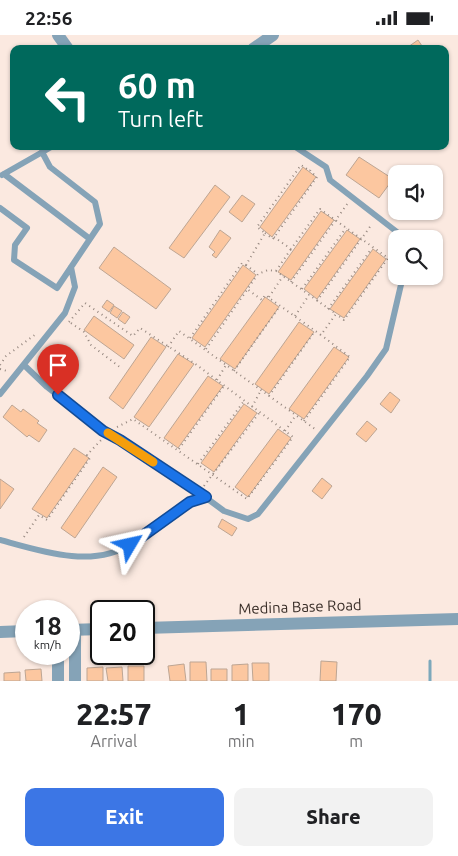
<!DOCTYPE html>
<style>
:root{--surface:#fff;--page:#f2f2f2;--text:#202124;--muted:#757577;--accent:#3c76e5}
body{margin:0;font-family:Ubuntu,sans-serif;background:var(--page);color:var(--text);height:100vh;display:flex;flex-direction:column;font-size:19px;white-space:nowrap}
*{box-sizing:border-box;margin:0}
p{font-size:16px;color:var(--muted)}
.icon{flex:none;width:28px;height:28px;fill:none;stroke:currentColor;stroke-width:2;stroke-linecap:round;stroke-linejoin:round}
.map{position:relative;height:646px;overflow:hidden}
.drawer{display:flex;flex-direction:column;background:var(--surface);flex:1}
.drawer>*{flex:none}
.guide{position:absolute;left:10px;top:10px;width:439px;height:105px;border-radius:10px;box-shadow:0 1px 4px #0004;background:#00695c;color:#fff;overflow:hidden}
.controls{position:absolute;left:388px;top:130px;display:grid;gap:10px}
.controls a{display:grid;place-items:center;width:55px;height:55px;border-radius:10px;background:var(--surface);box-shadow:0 1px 4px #0004;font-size:25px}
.speed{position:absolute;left:15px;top:565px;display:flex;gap:10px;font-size:25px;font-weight:700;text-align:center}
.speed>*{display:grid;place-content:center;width:65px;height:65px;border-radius:50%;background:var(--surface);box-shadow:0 1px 4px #0004;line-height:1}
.speed small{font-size:12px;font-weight:400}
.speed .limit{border:2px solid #111;border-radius:8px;background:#fff;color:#111}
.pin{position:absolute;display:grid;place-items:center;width:42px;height:42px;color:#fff;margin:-51px -21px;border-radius:50% 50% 50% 0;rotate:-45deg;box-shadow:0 0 5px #0007}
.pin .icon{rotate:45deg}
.me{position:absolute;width:55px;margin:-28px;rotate:54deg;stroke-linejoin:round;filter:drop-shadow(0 0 4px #0008)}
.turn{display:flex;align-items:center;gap:18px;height:105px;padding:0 25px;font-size:22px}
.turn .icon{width:65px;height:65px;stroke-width:2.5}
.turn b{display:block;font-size:35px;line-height:42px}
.eta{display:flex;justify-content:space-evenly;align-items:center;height:85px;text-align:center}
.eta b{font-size:30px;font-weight:800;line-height:35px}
.cta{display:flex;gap:10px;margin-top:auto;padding:10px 25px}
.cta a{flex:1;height:58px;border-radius:10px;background:var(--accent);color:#fff;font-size:20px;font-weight:800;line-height:58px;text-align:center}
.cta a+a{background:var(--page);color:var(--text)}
.status{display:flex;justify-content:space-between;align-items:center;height:35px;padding:0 25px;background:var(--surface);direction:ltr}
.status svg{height:14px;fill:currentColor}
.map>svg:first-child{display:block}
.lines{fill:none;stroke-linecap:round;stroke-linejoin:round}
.stream{stroke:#7ca8bb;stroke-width:3}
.building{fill:#fcc7a0;stroke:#bda593}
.path{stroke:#95877f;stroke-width:2;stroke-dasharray:1 4;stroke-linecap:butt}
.service{stroke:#85a3b7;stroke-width:6}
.minor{stroke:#85a3b7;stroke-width:12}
.tertiary{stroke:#85a3b7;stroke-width:12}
.route-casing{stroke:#114b97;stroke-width:12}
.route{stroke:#1a73e8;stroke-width:9}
.slow{stroke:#f59e0b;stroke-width:9}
.labels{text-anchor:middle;stroke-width:4.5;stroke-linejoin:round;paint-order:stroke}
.street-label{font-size:15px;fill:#382d27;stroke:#fbe9e0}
</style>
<div class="status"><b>22:56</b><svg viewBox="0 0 49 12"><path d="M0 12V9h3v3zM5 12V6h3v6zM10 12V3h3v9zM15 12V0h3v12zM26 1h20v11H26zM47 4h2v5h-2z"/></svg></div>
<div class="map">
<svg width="458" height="646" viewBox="0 0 458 646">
<rect width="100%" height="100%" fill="#fbe9e0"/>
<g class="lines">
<!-- stream -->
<path class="stream" d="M430 626V646"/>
</g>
<!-- building -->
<path class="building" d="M418 5 424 14H409L408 12Z
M359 122 393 144 379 163 346 140Z
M303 132 316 142 272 202 260 192Z
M215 150 230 162 184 223 169 213Z
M242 160 255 169 242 187 229 177Z
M321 176 334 185 291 245 278 237Z
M220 195 231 203 216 223 212 220 215 217 209 212Z
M347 195 360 204 317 264 304 254Z
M114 212 171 254 156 274 99 233Z
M373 214 386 224 344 283 330 274Z
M243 230 256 240 205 312 192 303Z
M265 262 279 272 235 334 220 324Z
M107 265 114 270 109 277 102 272Z
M114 271 122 276 117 283 110 278Z
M123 277 130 282 125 289 118 284Z
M94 281 134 310 124 324 84 295Z
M299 287 314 297 269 359 255 349Z
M151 302 166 312 123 374 109 363Z
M334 312 349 322 304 384 289 374Z
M178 319 194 329 149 392 134 382Z
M208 341 223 351 178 413 164 403Z
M390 357 400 365 391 378 380 369Z
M244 369 257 378 214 437 201 428Z
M12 370 21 377 23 374 39 386 37 388 47 395 39 407 29 400 27 402 3 382Z
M367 386 377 394 366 407 356 399Z
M278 394 291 403 248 462 235 452Z
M74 413 89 423 47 483 32 474Z
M103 432 117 442 75 503 61 493Z
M322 443 332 451 322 464 312 456Z
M0 444 14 454 0 474Z
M222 484 237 493 232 501 218 492Z
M321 626 337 627 336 646H320Z
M190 627H206L207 646H190Z
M252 628H269V646H253Z
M184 629 186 646H170L168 631Z
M248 629V646H232V630Z
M128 631H144V646H128Z
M103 632V646H87V633Z
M122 632 123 646H108L106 633Z
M41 634 42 646H26L25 635Z
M211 634H227V646H211Z
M20 637V646H4V638Z"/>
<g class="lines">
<!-- path -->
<path class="path" d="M265 198 273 204 317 142 310 136
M274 202 291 214 320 174 388 223 344 285 336 279
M246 230 258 239
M276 236 291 214
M291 247 348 168
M302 254 346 193
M269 262 283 241
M317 266 372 189
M328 274 372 213
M295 281 309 260
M69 287 85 268 133 301 140 293 194 328 293 402 247 464 133 384 115 393
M71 288 84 297 91 310 121 333
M190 303 242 228 246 230 265 198 257 192 301 130 310 136 311 133
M168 312 179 296 315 394
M206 314 258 239 268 235 276 236 336 279 321 300 265 260 262 265 247 254
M0 330 6 321 36 299
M0 334 7 336
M234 336 280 271
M217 345 226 330
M269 361 315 296
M252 372 261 355
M304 386 350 322 321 300
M285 396 296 380
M179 414 224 351
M198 429 244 366
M204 451 259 378
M24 502 39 480 47 485 90 423 87 420 102 404"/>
<!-- service -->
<path class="service" d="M294 111 326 132 330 145 406 204
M4 139 90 204
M2 140 53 111
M0 173 27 193 15 210 14 225 57 253 100 189 95 167 50 132 42 117
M24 330 47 352 103 396 120 405 205 462
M0 359 65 278 75 252 71 232
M0 505C40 516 93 534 131 509 156 493 177 472 205 462L224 476 248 484 258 479 367 341 386 314 403 241"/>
<!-- minor -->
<path class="minor" d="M58 0 68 14
M253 14 273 0
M75 595V646
M58 619V646"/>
<!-- tertiary -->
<path class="tertiary" d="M144 593 458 584
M69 595 101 594
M0 597 26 596"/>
</g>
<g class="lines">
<defs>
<path id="route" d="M58 360 103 396 120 405 206 462 190 467 130 510"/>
</defs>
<!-- route casing -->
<use href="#route" class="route-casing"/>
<!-- route -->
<use href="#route" class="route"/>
<!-- slow -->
<path class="slow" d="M108 398 153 427"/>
</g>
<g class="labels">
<!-- street labels -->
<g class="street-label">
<text transform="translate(300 572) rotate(-2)" y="5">Medina Base Road</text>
</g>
</g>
</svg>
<div class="controls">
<a><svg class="icon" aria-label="sound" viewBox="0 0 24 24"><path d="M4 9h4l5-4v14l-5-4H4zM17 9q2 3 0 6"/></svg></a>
<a><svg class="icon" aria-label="search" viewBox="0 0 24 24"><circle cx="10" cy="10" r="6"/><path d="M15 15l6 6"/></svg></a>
</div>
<div class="speed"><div>18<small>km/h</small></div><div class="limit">20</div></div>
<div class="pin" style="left:58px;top:360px;background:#d93025"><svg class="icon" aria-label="arrive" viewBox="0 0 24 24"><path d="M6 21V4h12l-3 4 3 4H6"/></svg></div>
<svg class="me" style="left:130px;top:510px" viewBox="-20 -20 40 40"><path d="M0-17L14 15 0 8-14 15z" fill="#1a73e8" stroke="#fff" stroke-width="4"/></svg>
<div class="guide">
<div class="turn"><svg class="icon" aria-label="left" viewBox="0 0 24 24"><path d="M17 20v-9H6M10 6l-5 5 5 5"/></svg><div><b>60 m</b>Turn left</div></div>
</div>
</div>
<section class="drawer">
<div class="eta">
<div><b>22:57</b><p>Arrival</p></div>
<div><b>1</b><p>min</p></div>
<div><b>170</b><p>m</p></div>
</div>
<div class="cta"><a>Exit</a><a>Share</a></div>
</section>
